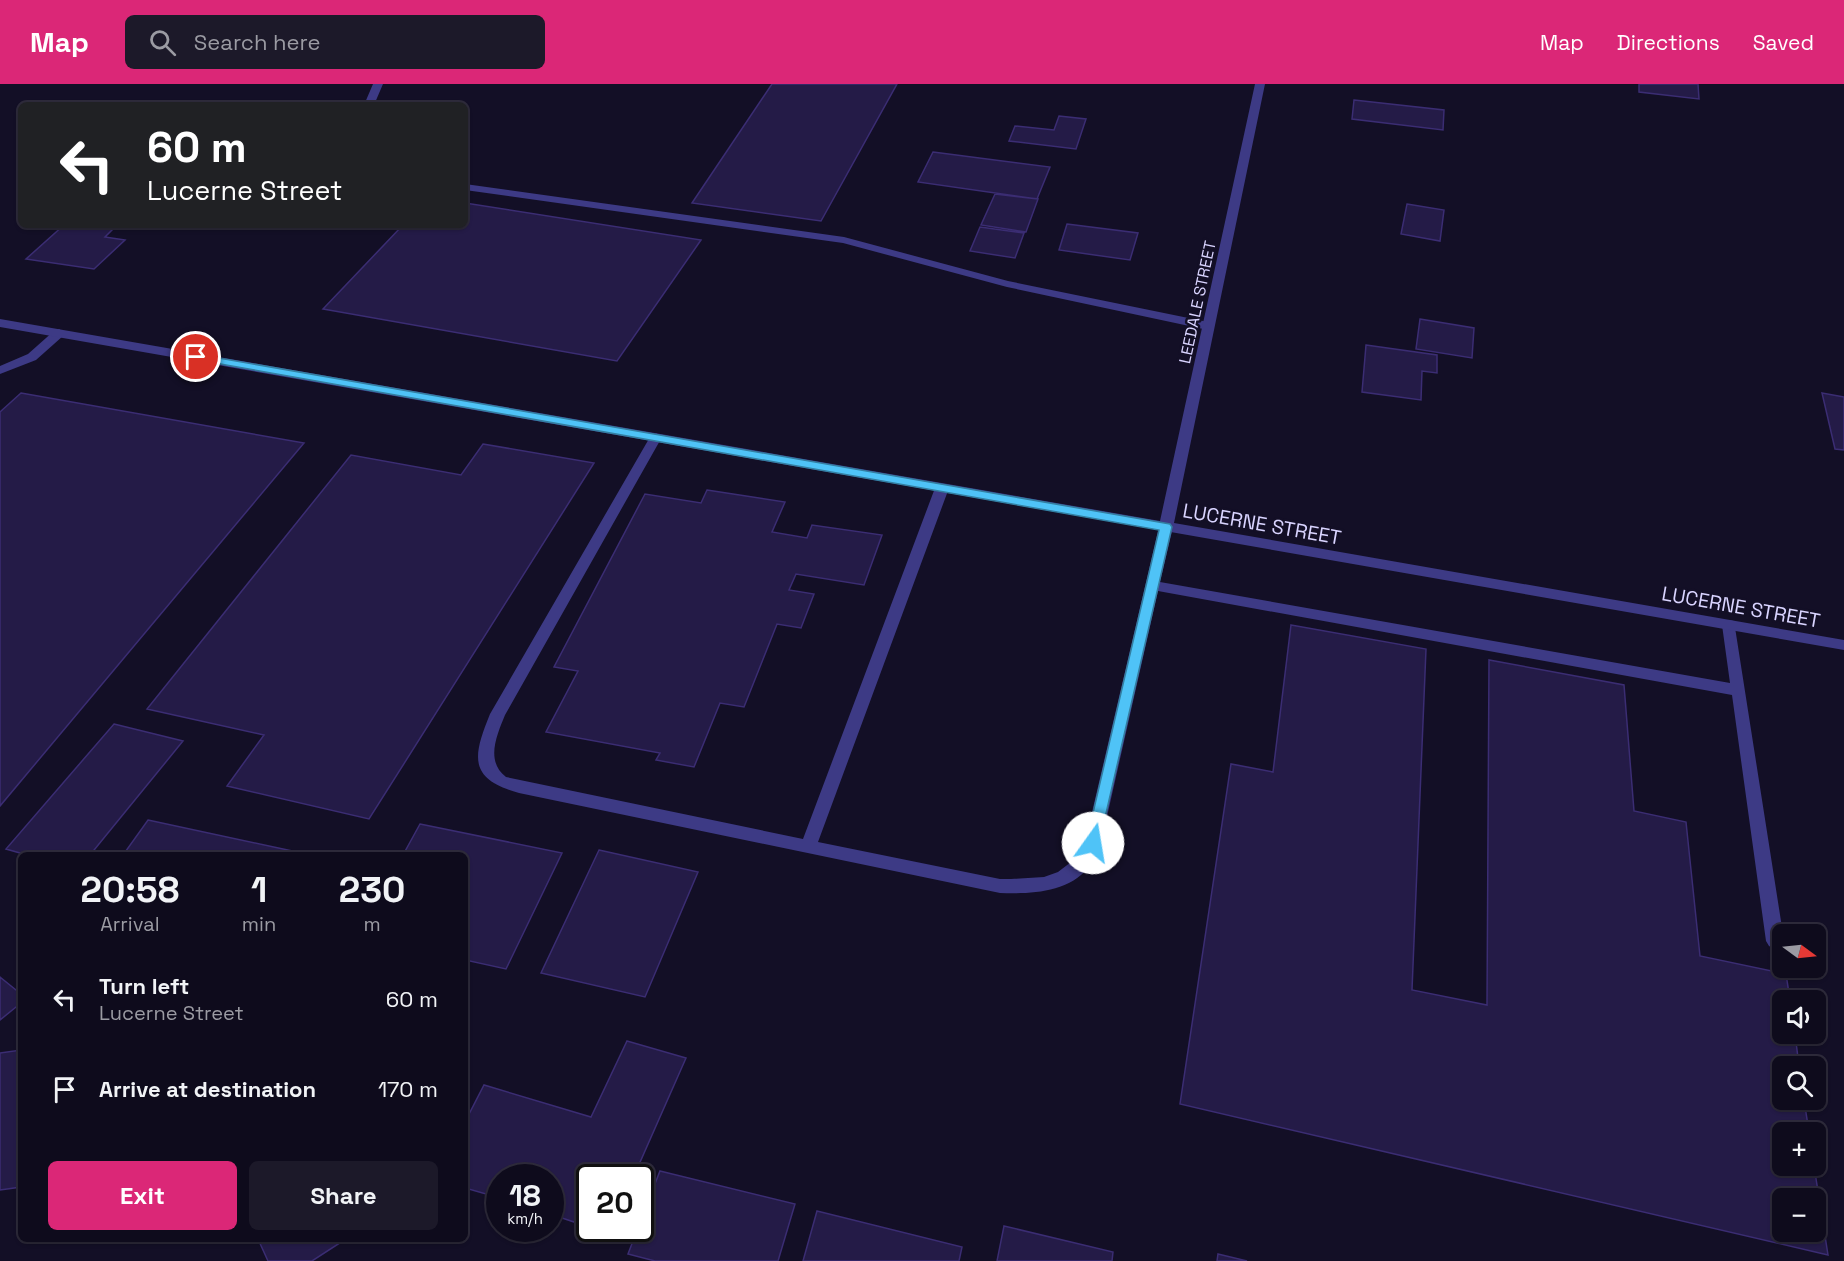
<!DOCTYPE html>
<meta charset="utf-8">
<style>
:root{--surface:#0e0b1c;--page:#1c1929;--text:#f1f3f6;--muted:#9b9ba3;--line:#2e2b3b;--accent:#db2777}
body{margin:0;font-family:"Space Grotesk",sans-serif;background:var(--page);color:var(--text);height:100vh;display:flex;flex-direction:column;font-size:22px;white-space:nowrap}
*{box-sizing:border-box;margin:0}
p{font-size:20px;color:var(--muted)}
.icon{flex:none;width:33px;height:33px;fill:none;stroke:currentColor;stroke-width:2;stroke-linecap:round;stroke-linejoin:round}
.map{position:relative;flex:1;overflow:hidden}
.panel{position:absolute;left:18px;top:768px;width:450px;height:390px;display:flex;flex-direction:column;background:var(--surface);border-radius:9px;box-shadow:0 2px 4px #0004,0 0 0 2px var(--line)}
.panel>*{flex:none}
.guide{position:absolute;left:18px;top:18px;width:450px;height:126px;border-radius:9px;box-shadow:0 2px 4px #0004,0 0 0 2px var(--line);background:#202124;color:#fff;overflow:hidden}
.needle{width:39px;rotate:105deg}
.controls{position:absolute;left:1772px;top:840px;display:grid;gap:12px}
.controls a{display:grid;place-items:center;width:54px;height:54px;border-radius:9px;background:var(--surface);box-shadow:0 2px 4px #0004,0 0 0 2px var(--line);font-size:30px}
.speed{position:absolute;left:486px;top:1080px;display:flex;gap:12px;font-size:30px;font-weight:700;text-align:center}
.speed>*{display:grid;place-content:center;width:78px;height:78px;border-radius:50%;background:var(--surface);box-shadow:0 2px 4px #0004,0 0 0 2px var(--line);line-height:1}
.speed small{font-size:15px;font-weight:400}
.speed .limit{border:3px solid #111;border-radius:9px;background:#fff;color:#111}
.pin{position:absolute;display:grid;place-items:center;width:51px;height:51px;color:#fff;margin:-26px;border:3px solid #fff;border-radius:50%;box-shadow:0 2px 6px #0007}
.me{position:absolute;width:66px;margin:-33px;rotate:13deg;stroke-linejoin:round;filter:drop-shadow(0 0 4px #0008)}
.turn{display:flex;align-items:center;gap:21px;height:126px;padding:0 30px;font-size:27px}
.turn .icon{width:78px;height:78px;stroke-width:2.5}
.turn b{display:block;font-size:42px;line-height:51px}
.eta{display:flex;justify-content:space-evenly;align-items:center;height:102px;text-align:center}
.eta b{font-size:36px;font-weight:600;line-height:42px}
.action{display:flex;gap:12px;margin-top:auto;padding:12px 30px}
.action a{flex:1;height:69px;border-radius:9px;background:var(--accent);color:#fff;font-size:24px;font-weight:600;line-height:69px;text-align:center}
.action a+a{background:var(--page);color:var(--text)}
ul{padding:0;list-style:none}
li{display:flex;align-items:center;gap:18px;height:90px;padding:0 30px}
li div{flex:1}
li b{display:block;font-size:22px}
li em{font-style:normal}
header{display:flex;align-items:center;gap:36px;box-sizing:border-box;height:84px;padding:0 30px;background:var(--accent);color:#fff}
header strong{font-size:28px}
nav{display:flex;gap:33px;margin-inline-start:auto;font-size:21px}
.search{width:420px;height:54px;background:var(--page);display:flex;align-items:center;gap:15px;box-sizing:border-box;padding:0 21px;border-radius:9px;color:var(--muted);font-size:22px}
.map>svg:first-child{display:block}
.building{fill:#241b47;stroke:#3b2d73;stroke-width:1.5;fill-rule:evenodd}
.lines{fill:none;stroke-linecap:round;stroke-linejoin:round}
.lane{fill:#3d3a85;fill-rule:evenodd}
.street{fill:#3d3a85;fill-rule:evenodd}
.route{fill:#4fc3f7;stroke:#337fa1;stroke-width:1.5}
.labels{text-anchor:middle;stroke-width:5;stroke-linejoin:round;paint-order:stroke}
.far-street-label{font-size:16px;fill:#d9d4ff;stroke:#130f26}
.street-label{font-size:20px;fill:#d9d4ff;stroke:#130f26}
</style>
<header>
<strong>Map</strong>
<div class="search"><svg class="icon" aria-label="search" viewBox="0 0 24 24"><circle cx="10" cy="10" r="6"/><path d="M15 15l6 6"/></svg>Search here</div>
<nav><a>Map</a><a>Directions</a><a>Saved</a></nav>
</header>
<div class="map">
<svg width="1844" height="1177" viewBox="0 0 1844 1177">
<rect width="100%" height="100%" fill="#130f26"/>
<!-- building -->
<path class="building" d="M772 0H897L821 137 692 119Z
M1639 0H1698L1699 15 1639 8Z
M1354 16 1444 26 1443 46 1352 35Z
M1059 32 1086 35 1076 65 1009 57 1015 42 1054 46Z
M933 68 1050 83 1037 115 918 98Z
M995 110 1038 115 1026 148 981 141Z
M465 119 701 156 617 277 323 225 403 141H465Z
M1407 120 1444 126 1440 157 1401 150Z
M1067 140 1138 149 1130 176 1059 166Z
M64 141H117L105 153 125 156 94 185 26 175Z
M980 143 1024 149 1015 174 970 167Z
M1420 235 1474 244 1472 274 1416 265Z
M1366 261 1437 271V289L1422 287 1421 316 1362 308Z
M21 309 304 359 0 722V328Z
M1822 309 1844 313V366L1835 365Z
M483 360 594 379 369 735 227 702 264 651 147 625 351 371 461 391Z
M707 406 785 418 772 448 807 454 812 441 882 451 864 501 796 490 789 506 814 510 801 544 777 540 744 623 720 619 694 683 656 676 660 669 546 648 578 587 554 583 645 410 701 419Z
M1291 541 1426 565 1412 906 1487 921 1489 576 1624 601 1634 727 1686 738 1700 872 1786 890 1790 916H1782V950H1795L1799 982H1782V1016H1804L1809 1048H1782V1082H1814L1828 1171 1180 1020 1231 680 1273 688ZM1782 1114H1815V1148H1782Z
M114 640 183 657 90 771H27L6 765Z
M148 736 311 771H123Z
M420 740 562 769 506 885 465 876V771H403Z
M599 766 698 788 645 913 541 889Z
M0 893 21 910V919L0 936Z
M627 957 686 974 633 1094 598 1084 594 1094H590V1103L574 1138 550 1130V1094H500V1114L465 1104V1038L484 1001 591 1033Z
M21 966V1103L0 1106V969Z
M660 1087 795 1120 778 1177H655L628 1170 638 1144H640V1138Z
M817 1127 962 1163 959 1177H803Z
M1004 1142 1113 1168 1112 1177H997Z
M258 1155H346L312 1177H268Z
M1218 1170 1247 1177H1217Z"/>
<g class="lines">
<!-- lane -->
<path class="lane" d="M373 0H383L374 21H364Z
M465 100 844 153 1008 197 1208 238 1214 242 1208 246 1007 203 843 159 465 106Z
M59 245 65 249 63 252 36 276 0 290V282L28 270 55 246Z
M656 349 662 353 505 631C497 651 485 677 506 693L803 755 935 404 942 400 949 404 818 758 1000 795H1011L1044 793 1058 788 1075 775 1085 758 1159 443 1166 438 1173 443 1160 498 1730 599 1722 541 1729 536 1734 537 1783 850 1782 861 1775 865 1769 862 1766 857 1732 611 1158 507 1101 759C1097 767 1094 777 1088 784 1067 809 1030 810 1000 809L519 709C469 695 472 674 490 630L650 353Z"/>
<!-- street -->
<path class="street" d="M1255 0H1265L1174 439 1844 556V566L0 243V235L1160 437Z"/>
</g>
<!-- route -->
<path class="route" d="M196 270 1170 440 1172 443 1098 764 1093 765 1088 764 1086 759 1159 446 192 275 191 273Z"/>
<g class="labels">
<!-- far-street labels -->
<g class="far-street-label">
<text transform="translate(1197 218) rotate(-78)" y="6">LEEDALE STREET</text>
</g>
<!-- street labels -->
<g class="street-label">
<text transform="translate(1262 440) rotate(10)" y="7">LUCERNE STREET</text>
<text transform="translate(1741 523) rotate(10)" y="7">LUCERNE STREET</text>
</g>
</g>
</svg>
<div class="controls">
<a><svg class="needle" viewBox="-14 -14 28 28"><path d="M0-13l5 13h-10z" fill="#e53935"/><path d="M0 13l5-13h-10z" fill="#9b9ba3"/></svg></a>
<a><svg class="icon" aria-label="sound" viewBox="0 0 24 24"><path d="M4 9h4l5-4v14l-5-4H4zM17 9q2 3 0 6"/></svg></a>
<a><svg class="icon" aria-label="search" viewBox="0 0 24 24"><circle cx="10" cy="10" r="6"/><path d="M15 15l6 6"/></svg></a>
<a>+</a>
<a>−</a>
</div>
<div class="speed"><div>18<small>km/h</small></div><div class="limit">20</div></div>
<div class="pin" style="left:196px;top:273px;background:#d93025"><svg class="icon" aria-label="arrive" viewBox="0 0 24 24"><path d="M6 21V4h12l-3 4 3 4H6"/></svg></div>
<svg class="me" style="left:1093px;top:759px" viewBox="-20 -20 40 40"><circle r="19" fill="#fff"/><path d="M0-13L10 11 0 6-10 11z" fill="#4fc3f7"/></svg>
<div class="guide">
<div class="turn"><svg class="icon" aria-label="left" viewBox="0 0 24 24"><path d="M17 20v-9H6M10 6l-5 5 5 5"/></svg><div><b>60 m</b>Lucerne Street</div></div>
</div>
<section class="panel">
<div class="eta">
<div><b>20:58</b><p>Arrival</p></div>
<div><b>1</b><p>min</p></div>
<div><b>230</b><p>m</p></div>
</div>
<ul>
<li><svg class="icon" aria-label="left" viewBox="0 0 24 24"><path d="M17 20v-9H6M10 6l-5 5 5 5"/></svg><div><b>Turn left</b><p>Lucerne Street</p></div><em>60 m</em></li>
<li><svg class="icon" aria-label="arrive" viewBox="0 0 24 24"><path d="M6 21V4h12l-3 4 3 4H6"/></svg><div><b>Arrive at destination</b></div><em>170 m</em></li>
</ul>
<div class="action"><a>Exit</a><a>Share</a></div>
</section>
</div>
